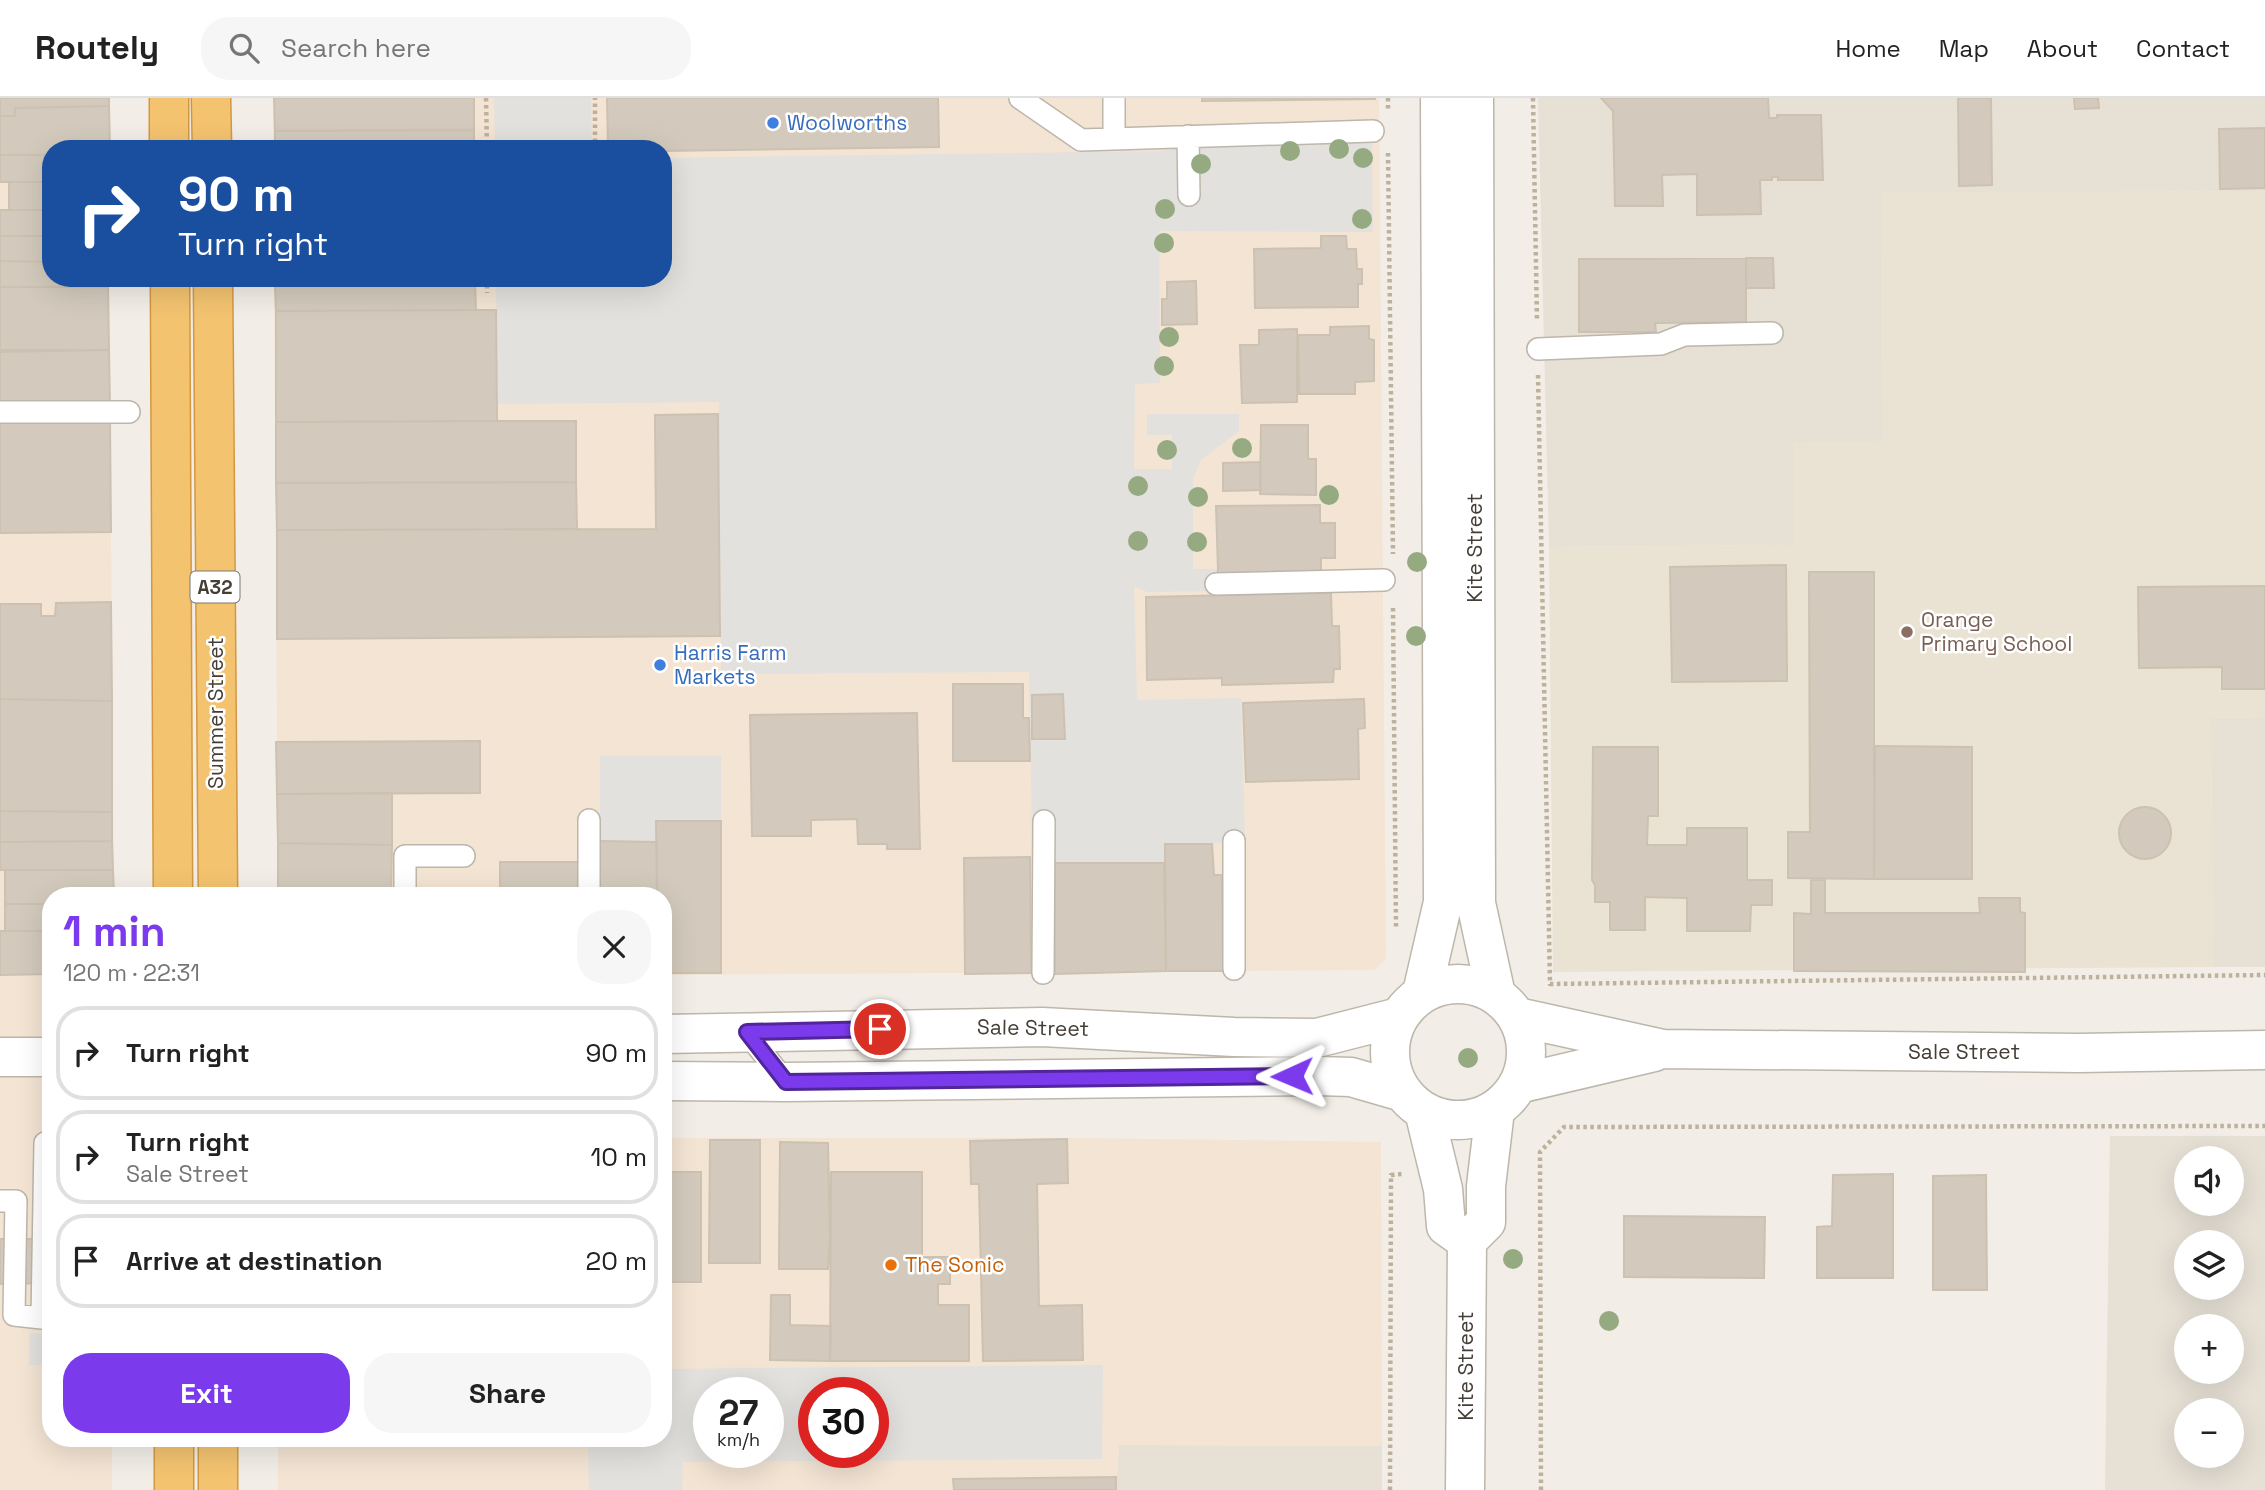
<!DOCTYPE html>
<meta charset="utf-8">
<style>
:root{--surface:#fff;--page:#f6f6f6;--text:#222;--muted:#767676;--line:#e0e0e0;--accent:#7c3aed}
body{margin:0;font-family:"Space Grotesk",sans-serif;background:var(--page);color:var(--text);height:100vh;display:flex;flex-direction:column;font-size:26px;white-space:nowrap}
*{box-sizing:border-box;margin:0}
p{font-size:23px;color:var(--muted)}
.icon{flex:none;width:38px;height:38px;fill:none;stroke:currentColor;stroke-width:2;stroke-linecap:round;stroke-linejoin:round}
.map{position:relative;flex:1;overflow:hidden}
.panel{position:absolute;left:42px;top:789px;width:630px;height:560px;display:flex;flex-direction:column;background:var(--surface);border-radius:28px;box-shadow:0 7px 28px #0002}
.panel>*{flex:none}
.guide{position:absolute;left:42px;top:42px;width:630px;height:147px;border-radius:28px;box-shadow:0 7px 28px #0002;background:#1a4fa0;color:#fff;overflow:hidden}
.tools{position:absolute;left:2174px;top:1048px;display:grid;gap:14px}
.tools a{display:grid;place-items:center;width:70px;height:70px;border-radius:50%;background:var(--surface);box-shadow:0 7px 28px #0002;font-size:35px}
.speed{position:absolute;left:693px;top:1279px;display:flex;gap:14px;font-size:35px;font-weight:700;text-align:center}
.speed>*{display:grid;place-content:center;width:91px;height:91px;border-radius:50%;background:var(--surface);box-shadow:0 7px 28px #0002;line-height:1}
.speed small{font-size:18px;font-weight:400}
.speed .limit{border:10px solid #d22;background:#fff;color:#111}
.pin{position:absolute;display:grid;place-items:center;width:60px;height:60px;color:#fff;margin:-30px;border:4px solid #fff;border-radius:50%;box-shadow:0 2px 7px #0007}
.me{position:absolute;width:77px;margin:-38px;rotate:269deg;stroke-linejoin:round;filter:drop-shadow(0 0 5px #0008)}
.turn{display:flex;align-items:center;gap:24px;height:147px;padding:0 21px;font-size:32px}
.turn .icon{width:91px;height:91px;stroke-width:2.5}
.turn b{display:block;font-size:49px;line-height:60px}
.round{display:grid;place-items:center;flex:none;width:74px;height:74px;border-radius:28px;background:var(--page)}
.headline{display:flex;align-items:center;justify-content:space-between;height:119px;padding:0 21px}
h1{font-size:42px;font-weight:700;line-height:52px;color:var(--accent)}
.action{display:flex;gap:14px;margin-top:auto;padding:14px 21px}
.action a{flex:1;height:80px;border-radius:28px;background:var(--accent);color:#fff;font-size:28px;font-weight:700;line-height:80px;text-align:center}
.action a+a{background:var(--page);color:var(--text)}
ul{padding:0;list-style:none}
li{display:flex;align-items:center;gap:21px;height:94px;margin:0 14px 10px;padding:0 7px;border:4px solid var(--line);border-radius:28px}
li div{flex:1}
li b{display:block;font-size:26px}
li em{font-style:normal}
header{display:flex;align-items:center;gap:42px;box-sizing:border-box;height:98px;padding:0 35px;background:var(--surface);border-bottom:2px solid var(--line)}
header strong{font-size:33px}
nav{display:flex;gap:38px;margin-inline-start:auto;font-size:24px}
.search{width:490px;height:63px;background:var(--page);display:flex;align-items:center;gap:18px;box-sizing:border-box;padding:0 24px;border-radius:28px;color:var(--muted);font-size:26px}
.map>svg:first-child{display:block}
.residential{fill:#e6e0d5;fill-rule:evenodd}
.commercial{fill:#f3e4d3;fill-rule:evenodd}
.education{fill:#eae2d2}
.parking{fill:#e3e1de;fill-rule:evenodd}
.building{fill:#d3cabd;stroke:#cdc1b1;stroke-width:2}
.lines{fill:none;stroke-linecap:round;stroke-linejoin:round}
.lane-casing{stroke:#bdb6aa;stroke-width:24}
.street-casing{stroke:#bdb6aa;stroke-width:41}
.highway-casing{stroke:#d29841;stroke-width:41}
.path{stroke:#beb19c;stroke-width:4.5;stroke-dasharray:3.5 3.5;stroke-linecap:butt}
.lane{stroke:#fff;stroke-width:21}
.street{stroke:#fff;stroke-width:38}
.highway{stroke:#f3c370;stroke-width:38}
.tree{fill:#96aa81}
.route-casing{stroke:#51269a;stroke-width:18}
.route{stroke:#7c3aed;stroke-width:12}
.shop-dot{fill:#3f7fe0;stroke:#fff;stroke-width:2.5}
.education-dot{fill:#8d6e63;stroke:#fff;stroke-width:2.5}
.food-dot{fill:#e8710a;stroke:#fff;stroke-width:2.5}
.labels{text-anchor:middle;stroke-width:5;stroke-linejoin:round;paint-order:stroke}
.shield{fill:#fff;stroke:#7d7872;stroke-width:2}
.shield-label{font-size:19px;font-weight:bold;fill:#453e36}
.shop-label{font-size:21px;fill:#366cbe;stroke:#fff;text-anchor:start}
.street-label{font-size:21px;fill:#453e36;stroke:#fff}
.education-label{font-size:21px;fill:#785e54;stroke:#fff;text-anchor:start}
.food-label{font-size:21px;fill:#c56008;stroke:#fff;text-anchor:start}
</style>
<header>
<strong>Routely</strong>
<div class="search"><svg class="icon" aria-label="search" viewBox="0 0 24 24"><circle cx="10" cy="10" r="6"/><path d="M15 15l6 6"/></svg>Search here</div>
<nav><a>Home</a><a>Map</a><a>About</a><a>Contact</a></nav>
</header>
<div class="map">
<svg width="2265" height="1392" viewBox="0 0 2265 1392">
<rect width="100%" height="100%" fill="#f2eee7"/>
<!-- residential -->
<path class="residential" d="M1538 0H2265V93L1882 95 1883 343 1794 447 1549 449Z
M2265 619V869H2213L2211 620Z
M2110 1038H2265V1392H2105ZM2186 1060H2231V1106H2186ZM2186 1144H2231V1190H2186ZM2186 1228H2231V1274H2186ZM2186 1312H2231V1358H2186Z
M1119 1347 1382 1348V1392H1116Z"/>
<!-- commercial -->
<path class="commercial" d="M0 0 51 51V180H109L114 798H51V1340L112 1341V1392H0Z
M273 0H1379L1386 861 1374 872 663 877V798H278L274 180H663V51H273Z
M663 1040H1074L1381 1044 1382 1348 1119 1347 1116 1392H278V1341L663 1340ZM709 1295H768V1354H709ZM814 1295H873V1354H814Z"/>
<!-- education -->
<path class="education" d="M2265 93V619L2211 620 2213 869 1553 874 1549 449 1794 447 1793 344 1883 343 1882 94Z"/>
<!-- parking -->
<path class="parking" d="M494 0H591L592 51H495Z
M1372 45 1373 134 1159 133 1160 285 1135 286 1134 371H1172V337H1147V316H1239V333L1201 362 1193 380V471H1218L1219 493 1147 494 1134 488 1137 602 1241 600 1245 745 1164 746V765H1054V735H1032L1029 574 721 576 719 304 497 306 496 180H663V60L1159 53 1209 48Z
M600 658H721V723H657V744L600 743Z
M30 1235 51 1236V1267H29Z
M1103 1267 1102 1361 683 1364 682 1392H589L588 1341 663 1340V1271ZM709 1295H768V1354H709ZM873 1295V1354H814V1295Z"/>
<!-- building -->
<path class="building" d="M0 0H109V8L15 10V18H0Z
M274 0H474V32L275 33Z
M607 0H938L939 49 663 53V51H608Z
M1202 0H1375V1L1202 3Z
M1601 0H1768L1769 20H1777V17H1821L1823 82H1778V79H1772V82H1760L1761 116 1697 117V76L1662 77 1663 108H1615L1613 13Z
M1958 0H1991L1992 87 1959 88Z
M2074 0H2098L2099 10 2075 11Z
M109 8 110 51H51V57H0V18H15V10Z
M2265 30V90L2220 91 2219 31Z
M474 32V51H275V33Z
M0 57H51V84H0Z
M9 84H51V112H9Z
M0 112H51V138H0Z
M0 138H51V164L0 163Z
M1321 138H1346L1347 151H1356L1357 171H1362V186H1358V209L1255 210 1254 151 1321 150Z
M1746 160V224L1655 225 1656 234H1579V161Z
M1746 160H1773L1774 190H1746Z
M0 163 51 164V180H108V189H0Z
M276 180H475V185L275 187Z
M1196 183 1197 226 1162 227V201H1167V184Z
M475 185 476 212 276 213 275 187Z
M0 189H108L109 252H0Z
M476 212H496L497 323 276 324V213Z
M1369 228V241L1374 242V283L1355 284V296H1299L1298 237H1330V229Z
M1297 231V304L1242 305 1240 247H1259V232Z
M109 252 110 309 0 308V254Z
M718 316 720 538 277 541V432L656 431 655 317Z
M110 321 111 434 0 435V322Z
M497 323H576V384L276 385V324Z
M1261 327H1308V361H1316V397L1260 396Z
M1260 364 1261 392 1223 393V365Z
M576 384 577 431 277 432 276 385Z
M1320 407V425H1335V460H1321V478L1217 479 1218 471 1216 408Z
M1786 467 1787 583 1672 584 1670 469Z
M1809 474H1874V781L1788 780V734H1810Z
M2265 488V591H2222V569L2139 570 2138 489Z
M1331 495 1332 528H1339L1340 571H1334L1333 584 1222 587V580L1147 582 1146 499Z
M111 504 112 603 0 601V506H41V518H55L56 505Z
M953 586H1023V620H1029L1030 663H953Z
M1063 596 1065 641H1032V597Z
M0 601 112 603V714L0 713Z
M1364 601 1365 630 1358 631 1359 681 1246 684 1243 605Z
M917 615 920 751H887V746H858L857 721 811 722V738H752L750 617Z
M480 643V695L277 696 276 644Z
M1875 648 1972 649V781H1874Z
M1593 649H1658V718H1648L1647 747H1687V730H1747V782H1772V807H1751L1750 833H1687V800L1645 799V832H1610V804H1595V787L1592 782Z
M392 695V747L278 745 277 696Z
M2119 735a26 26 0 1 1 52 0a26 26 0 1 1-52 0Z
M0 713 112 714V743L0 744Z
M656 723H721V875H663V798H657Z
M112 743 113 772H0V744Z
M600 743 657 744V798H599Z
M278 745 392 747 391 798H278Z
M1165 746H1212L1214 777H1222L1223 873H1166Z
M1030 759 1031 875 965 876 964 760Z
M500 764H579V798H500Z
M1054 765H1164L1166 873 1055 876Z
M5 772H113L114 798H51V806H5Z
M1811 782H1825V815H1980L1979 800H2020V814L2025 815V874L1794 873V815L1811 816Z
M412 792H499V798H412Z
M5 806H51V833H5Z
M0 833H51V876L0 877Z
M1067 1041 1068 1085 1037 1086 1039 1208 1082 1207 1083 1262 983 1263 979 1086H971L970 1043Z
M710 1042H760V1165H709Z
M780 1044 828 1045 830 1139 828 1171H779Z
M665 1074H701V1184H664Z
M831 1074H922V1159H950V1186H938V1207H969V1263H830Z
M1893 1076V1180H1817V1129L1832 1128 1833 1077Z
M1986 1077 1987 1192H1933V1078Z
M1624 1118 1765 1119 1764 1180 1624 1179Z
M0 1141H51V1185L0 1186Z
M771 1197H790V1227L831 1228 830 1263 770 1262Z
M1116 1379V1392H954L953 1381Z"/>
<g class="lines">
<defs>
<path id="lane" d="M1020 0 1081 42 1373 33
M1114 0V41
M1188 38 1189 97
M1538 251 1661 246 1684 237 1772 235
M0 314H129
M1216 486 1384 482
M589 722V798
M1234 743V871
M405 798V758H464
M1043 875 1044 723
M746 934 786 984
M0 1103H16L14 1217 51 1221
M42 1220 45 1045"/>
<path id="street" d="M1474 0 1476 805 1496 897
M1390 954a68 68 0 1 1 136 0a68 68 0 1 1-136 0Z
M1422 895 1443 804 1440 0
M1517 919 1663 951 2078 955 2265 952
M663 936 1042 929 1234 939 1317 940 1399 919
M0 959H51
M663 983 786 984 1318 978 1351 979 1403 994
M1518 986 1654 954
M1424 1013 1443 1091 1446 1128 1467 1143
M1465 1392 1467 1143 1486 1124V1088L1495 1012"/>
<path id="highway" d="M169 0V51
M211 0 212 51
M170 180 173 798
M213 180 218 798
M174 1340V1392
M218 1392V1340"/>
</defs>
<!-- lane casing -->
<use href="#lane" class="lane-casing"/>
<!-- street casing -->
<use href="#street" class="street-casing"/>
<!-- highway casing -->
<use href="#highway" class="highway-casing"/>
<!-- path -->
<path class="path" d="M486 0 487 51
M1388 0V11
M1533 0 1537 223
M595 51V0
M1388 55 1393 456
M487 180V195
M1538 277 1550 886 2265 877
M1393 510 1396 830
M1390 1392 1391 1077 1402 1076
M1541 1392 1540 1054 1564 1029 2265 1028"/>
<!-- lane -->
<use href="#lane" class="lane"/>
<!-- street -->
<use href="#street" class="street"/>
<!-- highway -->
<use href="#highway" class="highway"/>
</g>
<!-- trees -->
<g class="tree">
<circle cx="1339" cy="51" r="10"/>
<circle cx="1290" cy="53" r="10"/>
<circle cx="1363" cy="60" r="10"/>
<circle cx="1201" cy="66" r="10"/>
<circle cx="1165" cy="111" r="10"/>
<circle cx="1362" cy="121" r="10"/>
<circle cx="1164" cy="145" r="10"/>
<circle cx="1169" cy="239" r="10"/>
<circle cx="1164" cy="268" r="10"/>
<circle cx="1242" cy="350" r="10"/>
<circle cx="1167" cy="352" r="10"/>
<circle cx="1138" cy="388" r="10"/>
<circle cx="1329" cy="397" r="10"/>
<circle cx="1198" cy="399" r="10"/>
<circle cx="1138" cy="443" r="10"/>
<circle cx="1197" cy="444" r="10"/>
<circle cx="1417" cy="464" r="10"/>
<circle cx="1416" cy="538" r="10"/>
<circle cx="1468" cy="960" r="10"/>
<circle cx="1513" cy="1161" r="10"/>
<circle cx="1609" cy="1223" r="10"/>
</g>
<g class="lines">
<defs>
<path id="route" d="M880 931 747 934 786 984 1292 978"/>
</defs>
<!-- route casing -->
<use href="#route" class="route-casing"/>
<!-- route -->
<use href="#route" class="route"/>
</g>
<!-- markers -->
<g class="shop-dot">
<circle cx="773" cy="25" r="7"/>
<circle cx="660" cy="567" r="7"/>
</g>
<circle class="education-dot" cx="1907" cy="534" r="7"/>
<circle class="food-dot" cx="891" cy="1167" r="7"/>
<g class="labels">
<!-- shield labels -->
<rect class="shield" x="190.5" y="473.5" width="49" height="31" rx="5"/>
<g class="shield-label">
<text x="215" y="496">A32</text>
</g>
<!-- shop labels -->
<g class="shop-label">
<text x="787" y="32">Woolworths</text>
<text x="674" y="562">Harris Farm<tspan x="674" dy="24">Markets</tspan></text>
</g>
<!-- street labels -->
<g class="street-label">
<text transform="translate(1475 450) rotate(-90)" y="7">Kite Street</text>
<text transform="translate(216 615) rotate(-90)" y="7">Summer Street</text>
<text transform="translate(1033 930) rotate(1)" y="7">Sale Street</text>
<text x="1964" y="961">Sale Street</text>
<text transform="translate(1466 1268) rotate(-90)" y="7">Kite Street</text>
</g>
<!-- education labels -->
<g class="education-label">
<text x="1921" y="529">Orange<tspan x="1921" dy="24">Primary School</tspan></text>
</g>
<!-- food labels -->
<g class="food-label">
<text x="905" y="1174">The Sonic</text>
</g>
</g>
</svg>
<div class="tools">
<a><svg class="icon" aria-label="sound" viewBox="0 0 24 24"><path d="M4 9h4l5-4v14l-5-4H4zM17 9q2 3 0 6"/></svg></a>
<a><svg class="icon" aria-label="layers" viewBox="0 0 24 24"><path d="M12 4l9 5-9 5-9-5zM3 14l9 5 9-5"/></svg></a>
<a>+</a>
<a>−</a>
</div>
<div class="speed"><div>27<small>km/h</small></div><div class="limit">30</div></div>
<div class="pin" style="left:880px;top:931px;background:#d93025"><svg class="icon" aria-label="arrive" viewBox="0 0 24 24"><path d="M6 21V4h12l-3 4 3 4H6"/></svg></div>
<svg class="me" style="left:1292px;top:978px" viewBox="-20 -20 40 40"><path d="M0-17L14 15 0 8-14 15z" fill="#7c3aed" stroke="#fff" stroke-width="4"/></svg>
<div class="guide">
<div class="turn"><svg class="icon" aria-label="right" viewBox="0 0 24 24"><path d="M7 20v-9h11M14 6l5 5-5 5"/></svg><div><b>90 m</b>Turn right</div></div>
</div>
<section class="panel">
<div class="headline"><div><h1>1 min</h1><p>120 m · 22:31</p></div><a class="round"><svg class="icon" aria-label="close" viewBox="0 0 24 24"><path d="M6 6l12 12M18 6L6 18"/></svg></a></div>
<ul>
<li><svg class="icon" aria-label="right" viewBox="0 0 24 24"><path d="M7 20v-9h11M14 6l5 5-5 5"/></svg><div><b>Turn right</b></div><em>90 m</em></li>
<li><svg class="icon" aria-label="right" viewBox="0 0 24 24"><path d="M7 20v-9h11M14 6l5 5-5 5"/></svg><div><b>Turn right</b><p>Sale Street</p></div><em>10 m</em></li>
<li><svg class="icon" aria-label="arrive" viewBox="0 0 24 24"><path d="M6 21V4h12l-3 4 3 4H6"/></svg><div><b>Arrive at destination</b></div><em>20 m</em></li>
</ul>
<div class="action"><a>Exit</a><a>Share</a></div>
</section>
</div>
